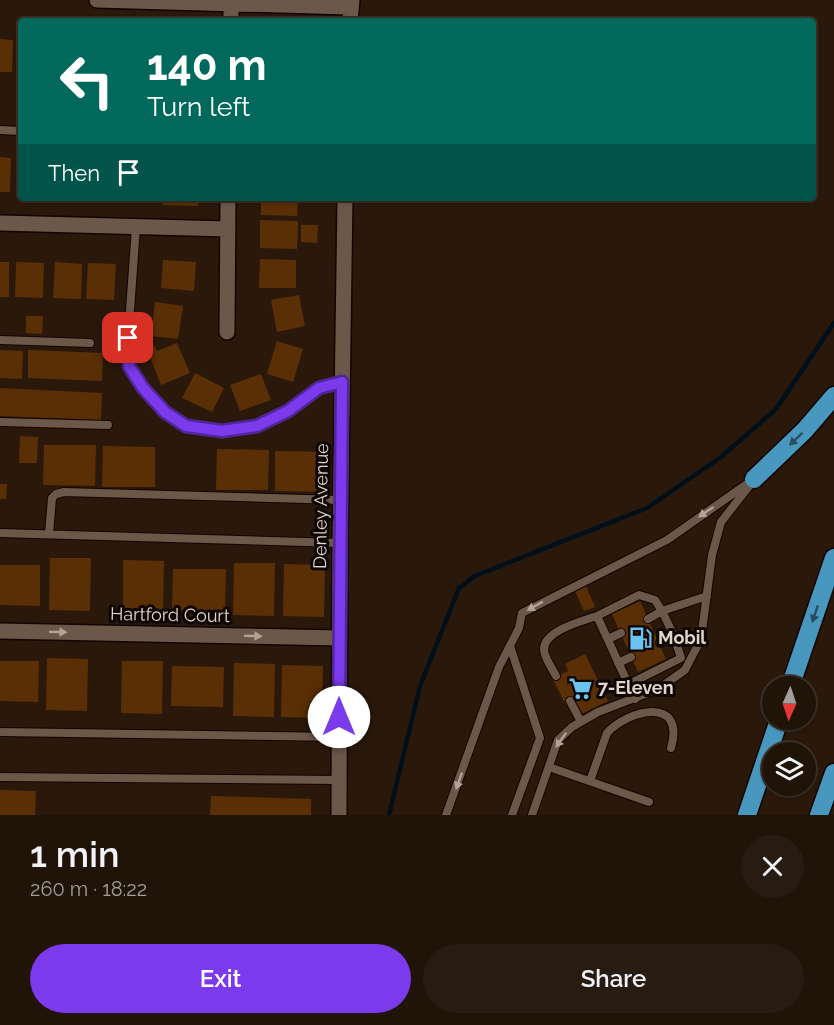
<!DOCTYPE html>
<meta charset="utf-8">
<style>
:root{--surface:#201308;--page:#281c12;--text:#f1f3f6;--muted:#a29e9c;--line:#3d3229;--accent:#7c3aed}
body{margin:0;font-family:Raleway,sans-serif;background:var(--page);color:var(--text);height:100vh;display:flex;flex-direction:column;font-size:22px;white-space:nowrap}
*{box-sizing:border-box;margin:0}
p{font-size:20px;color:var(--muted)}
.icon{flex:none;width:33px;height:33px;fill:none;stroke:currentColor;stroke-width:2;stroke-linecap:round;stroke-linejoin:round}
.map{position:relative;height:815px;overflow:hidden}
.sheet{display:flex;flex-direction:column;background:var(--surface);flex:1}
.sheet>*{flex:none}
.top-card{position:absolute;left:18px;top:18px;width:798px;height:183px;border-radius:6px;box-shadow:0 2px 4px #0004,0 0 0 2px var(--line);background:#00695c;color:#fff;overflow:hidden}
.needle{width:39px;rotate:183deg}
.tools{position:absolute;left:762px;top:676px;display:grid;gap:12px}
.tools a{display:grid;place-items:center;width:54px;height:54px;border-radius:50%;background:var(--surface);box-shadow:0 2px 4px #0004,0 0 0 2px var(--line);font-size:30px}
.pin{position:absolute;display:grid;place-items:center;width:51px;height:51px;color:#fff;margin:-26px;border-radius:12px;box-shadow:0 3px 9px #0006}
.me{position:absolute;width:66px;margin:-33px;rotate:0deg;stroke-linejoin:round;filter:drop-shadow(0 0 4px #0008)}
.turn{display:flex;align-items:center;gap:21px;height:126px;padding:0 30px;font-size:27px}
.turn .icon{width:78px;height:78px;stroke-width:2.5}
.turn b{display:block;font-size:42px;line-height:51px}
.then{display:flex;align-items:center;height:57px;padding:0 30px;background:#0003;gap:12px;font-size:22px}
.round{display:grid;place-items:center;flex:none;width:63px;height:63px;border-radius:32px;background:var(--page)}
.head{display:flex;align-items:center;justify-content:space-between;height:102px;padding:0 30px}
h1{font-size:36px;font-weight:600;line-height:45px}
.primary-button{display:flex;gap:12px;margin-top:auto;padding:12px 30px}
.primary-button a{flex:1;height:69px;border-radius:36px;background:var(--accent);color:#fff;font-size:24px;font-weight:600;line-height:69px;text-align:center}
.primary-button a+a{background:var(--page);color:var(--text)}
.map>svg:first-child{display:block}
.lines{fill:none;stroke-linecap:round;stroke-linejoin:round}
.stream{stroke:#000f19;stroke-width:4.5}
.building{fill:#5b2f05}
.service-casing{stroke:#120400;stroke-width:10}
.minor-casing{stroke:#120400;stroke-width:18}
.motorway-casing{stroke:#120400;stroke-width:21}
.service{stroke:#6c5849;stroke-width:8}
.minor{stroke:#6c5849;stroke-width:15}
.motorway{stroke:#4797bf;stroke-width:18}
.oneway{fill:#2a4e61}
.oneway2{fill:#b2a297}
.route-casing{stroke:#51269a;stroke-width:15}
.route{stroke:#7c3aed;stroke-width:10}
.labels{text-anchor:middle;stroke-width:6;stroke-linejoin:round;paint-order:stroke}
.street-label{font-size:18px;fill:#e0d4cb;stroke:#0d0603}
.poi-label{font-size:18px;font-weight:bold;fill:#e0d4cb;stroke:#0d0603;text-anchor:start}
</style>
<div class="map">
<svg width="834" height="815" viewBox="0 0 834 815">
<rect width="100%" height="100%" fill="#2a190b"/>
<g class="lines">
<!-- stream -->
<path class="stream" d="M389 815 420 686 459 588 475 576 647 508 721 457 776 409 834 323"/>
</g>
<!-- building -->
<path class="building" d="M0 39 13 40 12 72H0Z
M18 46H21V79H17Z
M0 157 11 158 10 192H0Z
M18 158H21V193L17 192Z
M163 198H198V206L163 205Z
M261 198H298L297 216 261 215Z
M260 220 298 221 297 249 260 248Z
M301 225H318L317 243 301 242Z
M260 259 296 260V288H259Z
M163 260 196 262 194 291 161 288Z
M0 262H9V297H0Z
M16 262 44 263 43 298 15 297Z
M55 262 82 264 81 299 53 298Z
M88 263 116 264 114 300 86 299Z
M299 295 305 326 277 332 271 300Z
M155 302 183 306 178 339 151 336Z
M26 316H43L42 334 26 333Z
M277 341 303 349 293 382 267 374Z
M177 343 190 373 161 385 147 349 155 346 157 351Z
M0 350 23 351 22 379 0 378Z
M28 350 103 353 102 381 28 378Z
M195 373 224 388 212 412 182 398Z
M261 374 271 400 240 411 230 385Z
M0 388 102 393 101 420 0 416Z
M20 436 38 437 37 463H19Z
M44 445H96L95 486 43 485Z
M103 446 155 447V487H102Z
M217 449 269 450 268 490H216Z
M275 451 328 452 327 492 275 491Z
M0 484H7L6 499H0Z
M50 558H91L90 611 49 610Z
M123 560 164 561 163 613H123Z
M234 563H275L274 616 233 615Z
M284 564 325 565 324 617 283 616Z
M0 565H40V606L0 605Z
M173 569H226L225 610H172Z
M585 584 595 607 584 611 574 589Z
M640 601 666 659 638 672 612 614Z
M585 654 608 701 581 714 574 699 565 703 552 678 568 671 565 664Z
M47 658 88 659 87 711 46 710Z
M0 661H39L38 702 0 701Z
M122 661H163L162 714 121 713Z
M234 663 275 664 274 717 233 716Z
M282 665 323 666 322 718 281 717Z
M172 666 224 667 223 707 171 706Z
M0 790 36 791 35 815H0Z
M211 796 311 799V815H210Z"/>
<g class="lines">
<defs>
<path id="service" d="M0 130 21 131
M136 227 128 338 130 366 143 388 165 412 186 426 222 431 257 426 288 411 319 388 342 382
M0 340 90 343
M0 422 108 425
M0 533 340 543
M49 534 52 498 56 494 64 492 340 500
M608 639 621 633
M660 643 674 636
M510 646 540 738 512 815
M618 663 631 657
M556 676C552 668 545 659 544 650 543 631 582 621 597 616
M629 684 681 658 674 636 662 611 648 619
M635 699 597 616 639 595 655 600 662 611 707 596
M570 701 581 722
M0 732 339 737
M549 767 649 802
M0 777 339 780
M590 781 607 733C629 709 686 696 671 748
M446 815 499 667 519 628 522 613 667 540 754 479
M532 815 558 740 572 727 598 712 658 689 685 670 701 639 712 555 721 522 750 485"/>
<path id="minor" d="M97 0 350 7
M231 21V4
M350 21 352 0
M0 223 228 229
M227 332 228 198
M0 631 339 638
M339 815 340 543 345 198"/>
<path id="motorway" d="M754 479 805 430 834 396
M790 687 834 558
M747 815 779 720
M819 815 834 773"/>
</defs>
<!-- service casing -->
<use href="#service" class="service-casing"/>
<!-- minor casing -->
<use href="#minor" class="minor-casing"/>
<!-- motorway casing -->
<use href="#motorway" class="motorway-casing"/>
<!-- service -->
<use href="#service" class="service"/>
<!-- minor -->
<use href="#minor" class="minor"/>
<!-- motorway -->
<use href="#motorway" class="motorway"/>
</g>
<!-- one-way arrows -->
<defs><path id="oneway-solid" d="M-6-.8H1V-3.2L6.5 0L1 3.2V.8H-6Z" transform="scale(1.5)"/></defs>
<g class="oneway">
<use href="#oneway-solid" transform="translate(796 439) rotate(136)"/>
<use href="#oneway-solid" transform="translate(815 614) rotate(109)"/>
</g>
<g class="oneway2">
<use href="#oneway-solid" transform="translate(706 512) rotate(146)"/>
<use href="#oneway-solid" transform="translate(535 606) rotate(151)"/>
<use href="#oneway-solid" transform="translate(58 632) rotate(1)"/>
<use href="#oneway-solid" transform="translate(253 636) rotate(1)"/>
<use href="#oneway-solid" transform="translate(561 740) rotate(125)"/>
<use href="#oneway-solid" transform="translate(459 781) rotate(110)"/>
</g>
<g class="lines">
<defs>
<path id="route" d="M128 338 129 366 143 388 165 412 186 426 222 431 257 426 288 411 319 388 342 382 339 717"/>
</defs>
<!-- route casing -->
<use href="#route" class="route-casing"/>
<!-- route -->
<use href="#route" class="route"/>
</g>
<!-- icons -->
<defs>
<symbol id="fuel-bare" viewBox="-9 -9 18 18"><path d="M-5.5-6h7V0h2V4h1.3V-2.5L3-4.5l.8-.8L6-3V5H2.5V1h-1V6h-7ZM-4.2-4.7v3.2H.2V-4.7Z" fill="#6ac3f1" stroke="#0d0603" stroke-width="2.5" paint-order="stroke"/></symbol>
<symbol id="supermarket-bare" viewBox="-9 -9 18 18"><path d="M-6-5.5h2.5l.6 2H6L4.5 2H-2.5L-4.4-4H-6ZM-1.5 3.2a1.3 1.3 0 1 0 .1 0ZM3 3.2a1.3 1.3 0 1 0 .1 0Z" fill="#6ac3f1" stroke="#0d0603" stroke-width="2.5" paint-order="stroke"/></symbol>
</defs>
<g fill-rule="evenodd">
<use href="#fuel-bare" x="624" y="622" width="33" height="33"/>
<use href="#supermarket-bare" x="564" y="672" width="33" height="33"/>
</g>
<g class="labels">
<!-- street labels -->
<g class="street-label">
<text transform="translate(321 506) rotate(-89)" y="6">Denley Avenue</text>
<text transform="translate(170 615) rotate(1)" y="6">Hartford Court</text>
</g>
<!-- poi labels -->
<g class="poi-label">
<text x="658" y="644">Mobil</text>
<text x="598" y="694">7-Eleven</text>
</g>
</g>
</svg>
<div class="tools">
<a><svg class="needle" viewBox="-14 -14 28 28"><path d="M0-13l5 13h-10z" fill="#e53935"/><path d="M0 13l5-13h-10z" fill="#a29e9c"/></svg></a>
<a><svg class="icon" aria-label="layers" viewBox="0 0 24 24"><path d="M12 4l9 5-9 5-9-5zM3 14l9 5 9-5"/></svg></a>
</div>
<div class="pin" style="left:128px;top:338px;background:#d93025"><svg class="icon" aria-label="arrive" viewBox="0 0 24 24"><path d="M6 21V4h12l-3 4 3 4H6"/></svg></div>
<svg class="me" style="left:339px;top:717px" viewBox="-20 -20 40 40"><circle r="19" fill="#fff"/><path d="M0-13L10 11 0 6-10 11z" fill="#7c3aed"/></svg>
<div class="top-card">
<div class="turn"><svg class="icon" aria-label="left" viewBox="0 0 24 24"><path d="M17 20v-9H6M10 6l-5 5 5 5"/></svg><div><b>140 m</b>Turn left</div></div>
<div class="then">Then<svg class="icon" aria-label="arrive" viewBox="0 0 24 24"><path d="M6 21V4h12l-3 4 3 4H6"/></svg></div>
</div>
</div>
<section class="sheet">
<div class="head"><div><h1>1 min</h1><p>260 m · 18:22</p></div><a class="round"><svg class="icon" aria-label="close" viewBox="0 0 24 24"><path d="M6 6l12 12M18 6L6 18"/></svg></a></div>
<div class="primary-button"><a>Exit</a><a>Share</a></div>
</section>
